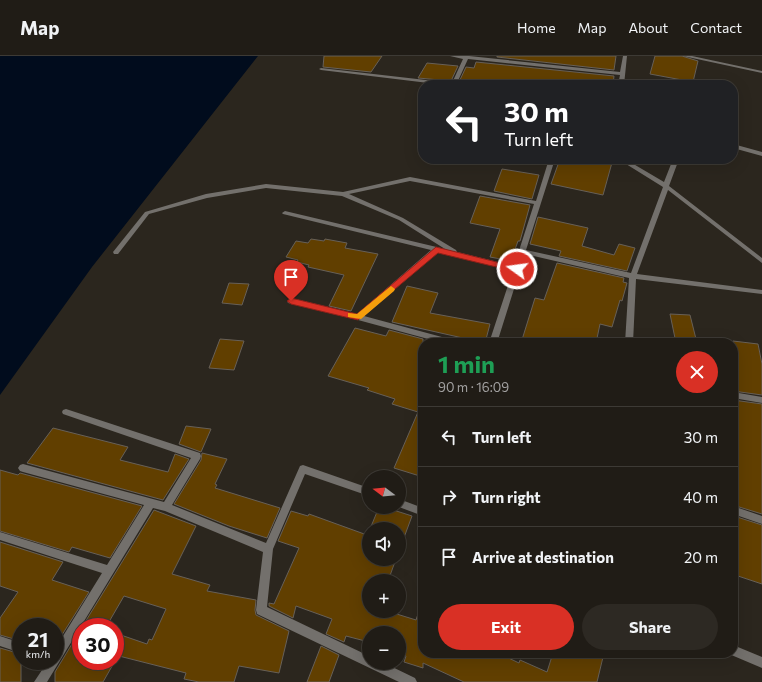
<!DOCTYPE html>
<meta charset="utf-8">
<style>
:root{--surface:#201c16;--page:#2d2923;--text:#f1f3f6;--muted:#a2a1a1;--line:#3d3a35;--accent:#d93025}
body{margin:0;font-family:Commissioner,sans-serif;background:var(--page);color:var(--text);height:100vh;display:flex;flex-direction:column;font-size:15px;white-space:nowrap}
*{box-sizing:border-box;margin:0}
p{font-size:13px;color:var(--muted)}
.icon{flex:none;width:22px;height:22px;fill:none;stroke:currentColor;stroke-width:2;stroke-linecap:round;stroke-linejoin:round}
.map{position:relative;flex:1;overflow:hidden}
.side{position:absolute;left:418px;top:282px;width:320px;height:320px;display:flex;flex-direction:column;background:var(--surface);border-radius:16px;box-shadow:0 4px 16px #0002,0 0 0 1px var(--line)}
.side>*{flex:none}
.guide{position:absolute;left:418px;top:24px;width:320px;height:84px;border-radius:16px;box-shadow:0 4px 16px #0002,0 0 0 1px var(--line);background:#202124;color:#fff;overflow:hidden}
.needle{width:26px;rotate:286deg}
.fabs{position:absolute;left:362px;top:414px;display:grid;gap:8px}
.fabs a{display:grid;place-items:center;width:44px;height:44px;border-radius:50%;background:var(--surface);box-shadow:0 4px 16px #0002,0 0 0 1px var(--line);font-size:20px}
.speed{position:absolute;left:12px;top:562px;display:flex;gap:8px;font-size:20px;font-weight:700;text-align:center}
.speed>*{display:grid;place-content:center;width:52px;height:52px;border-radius:50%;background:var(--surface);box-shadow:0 4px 16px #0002,0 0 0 1px var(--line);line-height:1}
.speed small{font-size:10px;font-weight:400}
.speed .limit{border:6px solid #d22;background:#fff;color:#111}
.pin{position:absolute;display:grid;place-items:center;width:34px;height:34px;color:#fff;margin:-41px -17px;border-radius:50% 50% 50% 0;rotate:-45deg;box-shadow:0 0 4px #0007}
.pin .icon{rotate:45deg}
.me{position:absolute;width:44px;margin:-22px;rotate:284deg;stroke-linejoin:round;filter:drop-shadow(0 0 3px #0008)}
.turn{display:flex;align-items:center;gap:14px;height:84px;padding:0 20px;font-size:18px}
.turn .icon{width:52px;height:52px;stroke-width:2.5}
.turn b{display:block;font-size:28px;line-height:34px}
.round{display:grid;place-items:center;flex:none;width:42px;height:42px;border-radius:21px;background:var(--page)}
.overview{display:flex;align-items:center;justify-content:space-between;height:68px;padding:0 20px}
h1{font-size:24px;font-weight:700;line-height:30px;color:#1e9e55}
.primary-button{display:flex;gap:8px;margin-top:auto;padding:8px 20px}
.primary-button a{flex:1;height:46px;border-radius:24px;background:var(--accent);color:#fff;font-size:16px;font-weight:700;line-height:46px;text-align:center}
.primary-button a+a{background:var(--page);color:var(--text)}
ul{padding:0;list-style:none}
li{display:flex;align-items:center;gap:12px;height:60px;padding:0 20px;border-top:1px solid var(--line)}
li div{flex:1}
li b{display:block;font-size:15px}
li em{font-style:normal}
header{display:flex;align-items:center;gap:24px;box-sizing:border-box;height:56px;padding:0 20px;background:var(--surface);border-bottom:1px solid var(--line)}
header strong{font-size:19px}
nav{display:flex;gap:22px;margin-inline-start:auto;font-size:14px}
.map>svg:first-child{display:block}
.water{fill:#010c1d}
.building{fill:#613f00;stroke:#676058}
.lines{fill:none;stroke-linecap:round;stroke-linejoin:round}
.minor{fill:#73706c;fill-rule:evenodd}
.route{fill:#d93025;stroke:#8d1f18}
.slow{fill:#f59e0b}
</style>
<header>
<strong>Map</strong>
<nav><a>Home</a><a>Map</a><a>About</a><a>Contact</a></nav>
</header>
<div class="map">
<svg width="762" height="626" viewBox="0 0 762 626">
<rect width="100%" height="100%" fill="#2b261e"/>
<!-- water -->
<path class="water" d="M0 0H258L92 211 0 339Z"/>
<!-- building -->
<path class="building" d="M324 0H382L371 16 323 11Z
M497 0H616L614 14 497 1Z
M655 0H682L698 5 693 26 650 18Z
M476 6 614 20 613 29H462L459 26 466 11 474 12Z
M427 7 458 10 451 25 418 22Z
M560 103H613L603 139 551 128Z
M502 113 539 119 532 143 494 135Z
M480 140 530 149 520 185H518L511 205 490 201 500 173 470 167Z
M538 161 588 172 582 190 614 199 619 188 635 192 627 215 559 200 561 195 530 188Z
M311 183 324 185 325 183 347 187 345 192 378 198 351 255 329 250 344 219 308 211 309 209 297 206 298 204 286 201 296 185 308 187Z
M557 207 624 222 623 226 627 227 622 245 620 244 612 271 600 268 596 287H521L535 242 544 244Z
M229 227 249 228 242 249 222 247Z
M407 230 438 237 430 257 490 268 485 287 392 266Z
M670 258 690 259 697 287H676Z
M355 272 386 280 389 274 423 283V421L394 412 418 356 392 348 395 343 367 334 369 332 328 320Z
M220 283 244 285 234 314 209 312Z
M733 285 758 288 762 308V339L733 335Z
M733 344 762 348V458L736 450 734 409H733Z
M186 370 211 373 201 396 179 388Z
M53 372 128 391 120 404 168 416 175 398 189 403 163 444 27 407Z
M202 397 227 403 215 428 217 429 215 432 280 452 267 482 229 470 174 448 201 404Z
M0 414 18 419 20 417 142 450 110 502 72 491 69 496 0 475Z
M379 451H384L412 460 399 495V473H370Z
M154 454 196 470 172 518 210 529 207 535 256 544 255 554 256 559 289 575 279 617 239 610 234 626H199L184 623 186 617 115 599V577L147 588 149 583 152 584 166 553 124 540 106 571H82Z
M291 455 308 460 309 458 367 479 369 475V503H396L388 525H369V555H387L416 564 418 558 423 559V597H498L519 607 520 604 547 616 553 597H604L597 626H464L423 607V612L404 606 406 600 399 597V577H369V586L346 580 344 586 326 578 332 563 296 550 293 562 269 550V547L274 548 299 492 278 485Z
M737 461 762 469V528L735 519Z
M0 486 63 506 52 524 89 536 55 590V571H21V585L0 579V562L18 536 0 530Z
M81 573V605H115L103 626H55V616Z
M321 590 339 599 329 626H307Z
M0 592 21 598V626H0Z"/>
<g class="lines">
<!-- minor -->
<path class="minor" d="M450 0H469L620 16 623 0H627L624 29H618L620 19 468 3 457 27 461 29H445L321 14 319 13 321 12 452 27 463 3Z
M683 0H692L762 15V17Z
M733 88 762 96V100L733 92Z
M549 103H555L526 194 631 217 663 131 618 103H625L664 126 673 103H679L669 130 762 202V207L668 134 637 218 762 234V238L636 223 633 287H625L629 222 525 198 497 287H489L513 214 438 196 364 260 453 284 457 287H443L358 264 288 247 287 245 291 242 357 258 431 194 283 158 282 157 285 155 445 193 399 164 342 140 266 132 207 142 149 158 118 198H114L113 196 145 156 206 138 266 128 343 136 410 121 536 145ZM410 125 534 148 514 210 457 196 456 194 403 162 349 138Z
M733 336 762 341V347L733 342Z
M66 353 200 397 201 400 200 403 172 449 266 487 300 410 303 409 369 432V440L305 418 273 493 267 551 369 600V607H384L415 622 417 626H399L257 558 256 554 263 496 165 455 153 452 47 626H34L48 605H55V593L102 517 0 484V476L107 509 144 449 23 416 20 415 18 412 20 409 23 408 164 446 191 402 63 358 62 356 63 354Z
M399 443 423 452V460L399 451Z
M733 450 762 460V468L733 458Z
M0 580 21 587V597L0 590Z
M733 589 762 601V612L729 598 733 597Z"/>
</g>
<!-- route -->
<path class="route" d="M436 191 517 211 521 213 517 216 438 197 358 264 291 248 287 245 291 242 357 258Z"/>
<!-- slow -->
<path class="slow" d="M391 230 395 233 394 235 361 263 348 261V257L357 258Z"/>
</svg>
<div class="fabs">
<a><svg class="needle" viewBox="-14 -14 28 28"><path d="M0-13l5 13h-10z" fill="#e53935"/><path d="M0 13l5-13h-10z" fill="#a2a1a1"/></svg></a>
<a><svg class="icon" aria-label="sound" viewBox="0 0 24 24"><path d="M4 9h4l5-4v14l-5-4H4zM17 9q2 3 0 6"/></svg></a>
<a>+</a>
<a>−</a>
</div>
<div class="speed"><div>21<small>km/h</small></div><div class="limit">30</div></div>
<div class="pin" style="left:291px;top:245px;background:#d93025"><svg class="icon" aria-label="arrive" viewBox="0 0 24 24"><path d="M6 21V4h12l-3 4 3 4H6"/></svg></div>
<svg class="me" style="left:517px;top:213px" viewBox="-20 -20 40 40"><circle r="17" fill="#d93025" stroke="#fff" stroke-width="3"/><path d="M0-11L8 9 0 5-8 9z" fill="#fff"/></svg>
<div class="guide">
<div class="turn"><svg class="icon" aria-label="left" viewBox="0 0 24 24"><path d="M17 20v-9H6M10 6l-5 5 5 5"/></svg><div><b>30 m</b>Turn left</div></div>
</div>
<section class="side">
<div class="overview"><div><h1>1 min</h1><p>90 m · 16:09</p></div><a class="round" style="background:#d93025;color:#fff"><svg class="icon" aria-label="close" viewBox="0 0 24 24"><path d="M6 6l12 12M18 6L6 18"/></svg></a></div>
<ul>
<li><svg class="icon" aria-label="left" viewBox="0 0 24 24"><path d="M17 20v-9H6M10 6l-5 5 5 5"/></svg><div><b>Turn left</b></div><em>30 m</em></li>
<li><svg class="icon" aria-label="right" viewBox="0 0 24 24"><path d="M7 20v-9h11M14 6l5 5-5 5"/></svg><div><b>Turn right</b></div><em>40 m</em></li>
<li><svg class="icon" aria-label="arrive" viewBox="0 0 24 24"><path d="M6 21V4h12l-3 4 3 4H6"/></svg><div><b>Arrive at destination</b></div><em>20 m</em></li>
</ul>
<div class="primary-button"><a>Exit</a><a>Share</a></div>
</section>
</div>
